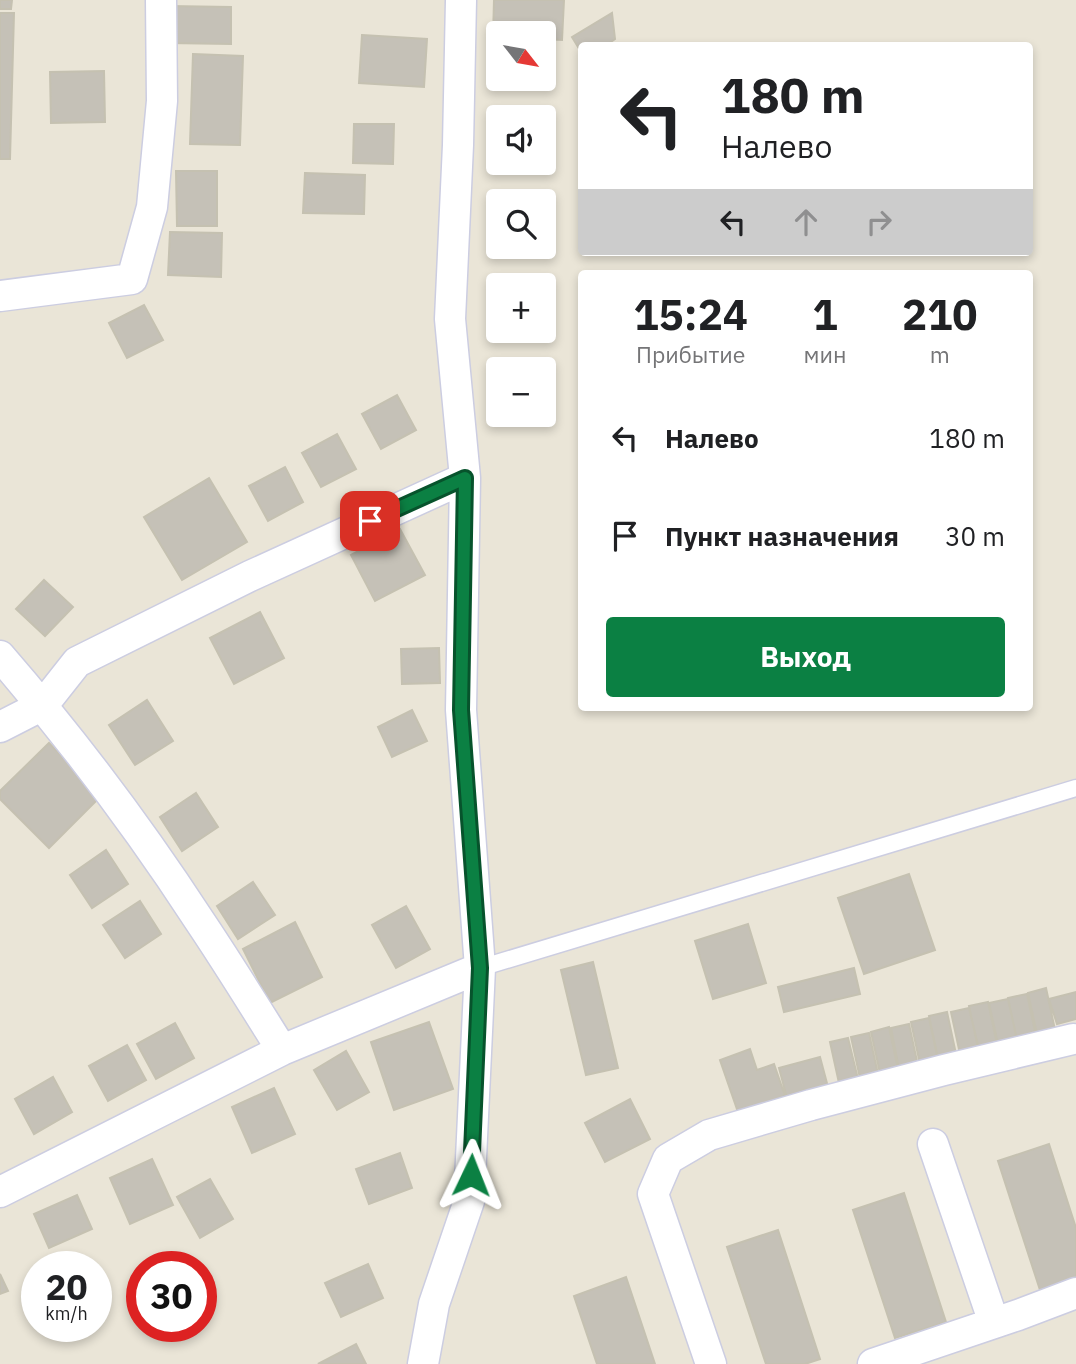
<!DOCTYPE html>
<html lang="ru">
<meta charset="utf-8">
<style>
:root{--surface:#fff;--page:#f6f6f6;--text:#202124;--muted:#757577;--accent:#0b8043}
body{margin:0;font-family:"IBM Plex Sans",sans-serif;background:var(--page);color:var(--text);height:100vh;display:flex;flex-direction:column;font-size:26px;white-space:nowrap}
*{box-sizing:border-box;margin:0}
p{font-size:23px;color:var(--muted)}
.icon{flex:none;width:38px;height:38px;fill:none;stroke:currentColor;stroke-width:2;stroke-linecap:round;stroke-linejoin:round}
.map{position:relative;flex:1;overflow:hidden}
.panel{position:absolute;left:578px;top:270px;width:455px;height:441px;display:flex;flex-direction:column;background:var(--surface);border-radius:7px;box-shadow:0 4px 10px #0003}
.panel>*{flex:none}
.banner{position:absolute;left:578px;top:42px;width:455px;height:214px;border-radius:7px;box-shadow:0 4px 10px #0003;background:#fff;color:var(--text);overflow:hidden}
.needle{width:46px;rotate:121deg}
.buttons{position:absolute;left:486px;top:21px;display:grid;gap:14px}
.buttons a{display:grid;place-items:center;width:70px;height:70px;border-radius:7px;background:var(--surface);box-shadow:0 4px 10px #0003;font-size:35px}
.speed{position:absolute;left:21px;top:1251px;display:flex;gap:14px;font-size:35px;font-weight:700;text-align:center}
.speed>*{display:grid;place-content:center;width:91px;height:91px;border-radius:50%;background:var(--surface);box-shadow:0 4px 10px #0003;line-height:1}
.speed small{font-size:18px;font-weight:400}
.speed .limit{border:10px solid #d22;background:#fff;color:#111}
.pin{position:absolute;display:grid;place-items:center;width:60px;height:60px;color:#fff;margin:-30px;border-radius:14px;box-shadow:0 4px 10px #0006}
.me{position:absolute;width:77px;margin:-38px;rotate:2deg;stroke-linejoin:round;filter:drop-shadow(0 0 5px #0008)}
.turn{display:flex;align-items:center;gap:24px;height:147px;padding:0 28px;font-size:32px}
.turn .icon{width:91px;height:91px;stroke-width:2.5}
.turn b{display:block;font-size:49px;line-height:60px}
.lanes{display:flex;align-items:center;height:66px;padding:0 28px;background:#0003;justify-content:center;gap:35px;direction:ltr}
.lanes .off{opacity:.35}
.eta{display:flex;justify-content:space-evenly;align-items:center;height:119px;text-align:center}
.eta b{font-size:42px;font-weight:800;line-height:49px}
.primary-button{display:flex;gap:14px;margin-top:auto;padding:14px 28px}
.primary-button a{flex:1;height:80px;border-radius:7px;background:var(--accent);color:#fff;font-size:28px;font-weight:800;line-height:80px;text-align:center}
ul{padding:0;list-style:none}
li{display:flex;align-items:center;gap:21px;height:98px;padding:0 28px}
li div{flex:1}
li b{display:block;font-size:26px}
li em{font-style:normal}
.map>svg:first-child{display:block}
.building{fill:#c5c1b7;stroke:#c5c1b1;stroke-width:2}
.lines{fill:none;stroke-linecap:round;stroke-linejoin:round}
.service-casing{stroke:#cccde1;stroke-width:19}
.minor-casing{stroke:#cccde1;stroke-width:33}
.service{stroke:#fff;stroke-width:16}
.minor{stroke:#fff;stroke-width:30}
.route-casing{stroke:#07532c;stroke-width:18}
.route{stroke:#0b8043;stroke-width:12}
</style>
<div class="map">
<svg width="1076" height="1364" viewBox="0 0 1076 1364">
<rect width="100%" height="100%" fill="#eae5d7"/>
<!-- building -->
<path class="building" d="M0 0H12L11 9H0Z
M494 0H564L562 40 544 39V33H499V38L493 37Z
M169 6 231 7V44L168 43Z
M0 13H14L10 159H0Z
M612 13 615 39 605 46H581V52L572 37Z
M362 35 427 39 424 87 359 83Z
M193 54 243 56 240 145 190 144Z
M104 71 105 122 51 123 50 72Z
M354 124H394L393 164 353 163Z
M176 171H217V226H177Z
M305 173 365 175 364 214 303 213Z
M170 232 222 233 221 277 168 275Z
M144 305 163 340 127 358 109 323Z
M397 395 416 430 381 449 362 414Z
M337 434 356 469 321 487 302 453Z
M285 467 303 502 268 521 249 486Z
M209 478 247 542 182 580 144 517Z
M400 529 425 575 375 601 351 555Z
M44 580 73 607 45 636 16 609Z
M260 612 284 658 234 684 210 638Z
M439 648 440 683 402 684 401 649Z
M147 700 173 741 135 765 109 725Z
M412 710 427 741 392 757 378 727Z
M49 743 101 796 49 848 0 799V791Z
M196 793 218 827 182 851 160 817Z
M106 850 128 884 92 908 70 875Z
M909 874 935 950 864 974 838 898Z
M253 882 275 915 238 939 217 906Z
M140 901 161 934 125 958 103 925Z
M406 906 430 949 396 968 372 925Z
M295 922 322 977 270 1003 243 949Z
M748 924 766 983 713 999 695 941Z
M593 962 618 1068 586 1075 561 970Z
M854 968 860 994 784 1012 778 987Z
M1046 988 1055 1030 1037 1034 1028 993Z
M1076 992V1019L1057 1024 1049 999Z
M1027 994 1036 1036 1017 1040 1008 998Z
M1008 999 1017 1040 998 1044 989 1003Z
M988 1002 997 1044 978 1048 969 1006Z
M969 1008 979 1049 960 1054 951 1012Z
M947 1012 956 1054 938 1058 929 1016Z
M929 1018 938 1060 920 1064 911 1022Z
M429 1022 453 1089 394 1110 371 1042Z
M175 1023 194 1058 156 1079 137 1044Z
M909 1024 918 1066 899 1069 891 1028Z
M889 1027 898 1069 880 1073 871 1032Z
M869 1033 878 1074 860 1078 851 1037Z
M848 1038 858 1079 839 1083 830 1042Z
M127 1045 146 1080 108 1101 89 1066Z
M750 1049 757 1070 774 1064 786 1099 739 1115 720 1060Z
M346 1051 369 1092 337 1110 314 1070Z
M820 1057 828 1087 787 1098 779 1068Z
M53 1077 72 1112 34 1134 15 1099Z
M274 1088 295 1134 252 1153 232 1107Z
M630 1099 650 1139 605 1162 585 1123Z
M1049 1144 1076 1228V1278L1040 1290 998 1161Z
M400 1153 412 1188 369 1204 356 1169Z
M152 1159 173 1205 130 1224 110 1178Z
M210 1179 233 1219 200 1238 177 1197Z
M904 1193 946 1322 895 1338 853 1210Z
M77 1195 92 1229 49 1248 34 1214Z
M778 1230 820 1359 805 1364H766L727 1247Z
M368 1264 383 1298 341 1317 325 1283Z
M0 1274 8 1291 0 1294Z
M626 1277 655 1364H597L574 1296Z
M356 1344 366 1364H318Z"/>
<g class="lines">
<defs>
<path id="service" d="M480 968 1076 788"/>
<path id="minor" d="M0 296 132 279 152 207 162 101 161 0
M0 656C72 739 139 828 199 920 228 963 255 1007 282 1050
M0 727 43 705 77 662 250 576 465 478
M933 1144 994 1323
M0 1192 282 1050 480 968
M423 1364 434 1304 469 1201 480 968 461 710 465 478 450 319 458 145 461 0
M711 1364 653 1194 668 1159 709 1135 811 1105 944 1070 1073 1039
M873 1364 1018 1315 1076 1293"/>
</defs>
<!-- service casing -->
<use href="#service" class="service-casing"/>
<!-- minor casing -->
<use href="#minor" class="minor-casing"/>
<!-- service -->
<use href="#service" class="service"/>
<!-- minor -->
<use href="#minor" class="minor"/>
</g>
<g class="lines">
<defs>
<path id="route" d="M370 521 465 478 461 710 480 968 471 1175"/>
</defs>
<!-- route casing -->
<use href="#route" class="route-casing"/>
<!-- route -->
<use href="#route" class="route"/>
</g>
</svg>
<div class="buttons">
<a><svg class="needle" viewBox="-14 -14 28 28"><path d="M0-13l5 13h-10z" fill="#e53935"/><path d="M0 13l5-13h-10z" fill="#757577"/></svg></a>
<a><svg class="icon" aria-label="sound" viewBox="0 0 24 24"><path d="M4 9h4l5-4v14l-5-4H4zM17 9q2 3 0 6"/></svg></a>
<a><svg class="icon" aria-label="search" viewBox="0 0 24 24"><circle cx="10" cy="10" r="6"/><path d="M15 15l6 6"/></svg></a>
<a>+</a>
<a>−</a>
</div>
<div class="speed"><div>20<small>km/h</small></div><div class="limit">30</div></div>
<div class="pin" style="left:370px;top:521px;background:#d93025"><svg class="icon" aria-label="arrive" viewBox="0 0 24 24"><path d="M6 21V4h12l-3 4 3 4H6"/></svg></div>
<svg class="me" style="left:471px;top:1175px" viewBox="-20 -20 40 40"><path d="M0-17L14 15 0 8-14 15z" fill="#0b8043" stroke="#fff" stroke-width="4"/></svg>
<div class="banner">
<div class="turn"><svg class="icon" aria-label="left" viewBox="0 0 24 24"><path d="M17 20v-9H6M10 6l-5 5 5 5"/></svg><div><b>180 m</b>Налево</div></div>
<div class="lanes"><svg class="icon" aria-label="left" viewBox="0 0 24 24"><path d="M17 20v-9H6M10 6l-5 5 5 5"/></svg><svg class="icon off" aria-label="ahead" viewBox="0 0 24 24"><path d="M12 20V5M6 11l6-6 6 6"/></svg><svg class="icon off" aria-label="right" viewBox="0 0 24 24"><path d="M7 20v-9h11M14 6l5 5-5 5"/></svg></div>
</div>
<section class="panel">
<div class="eta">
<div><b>15:24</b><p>Прибытие</p></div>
<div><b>1</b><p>мин</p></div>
<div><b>210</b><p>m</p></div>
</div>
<ul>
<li><svg class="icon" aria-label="left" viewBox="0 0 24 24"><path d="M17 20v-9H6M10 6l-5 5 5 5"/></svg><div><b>Налево</b></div><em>180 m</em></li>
<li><svg class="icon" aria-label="arrive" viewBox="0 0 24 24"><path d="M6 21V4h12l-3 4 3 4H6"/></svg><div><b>Пункт назначения</b></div><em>30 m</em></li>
</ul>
<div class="primary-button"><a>Выход</a></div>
</section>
</div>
